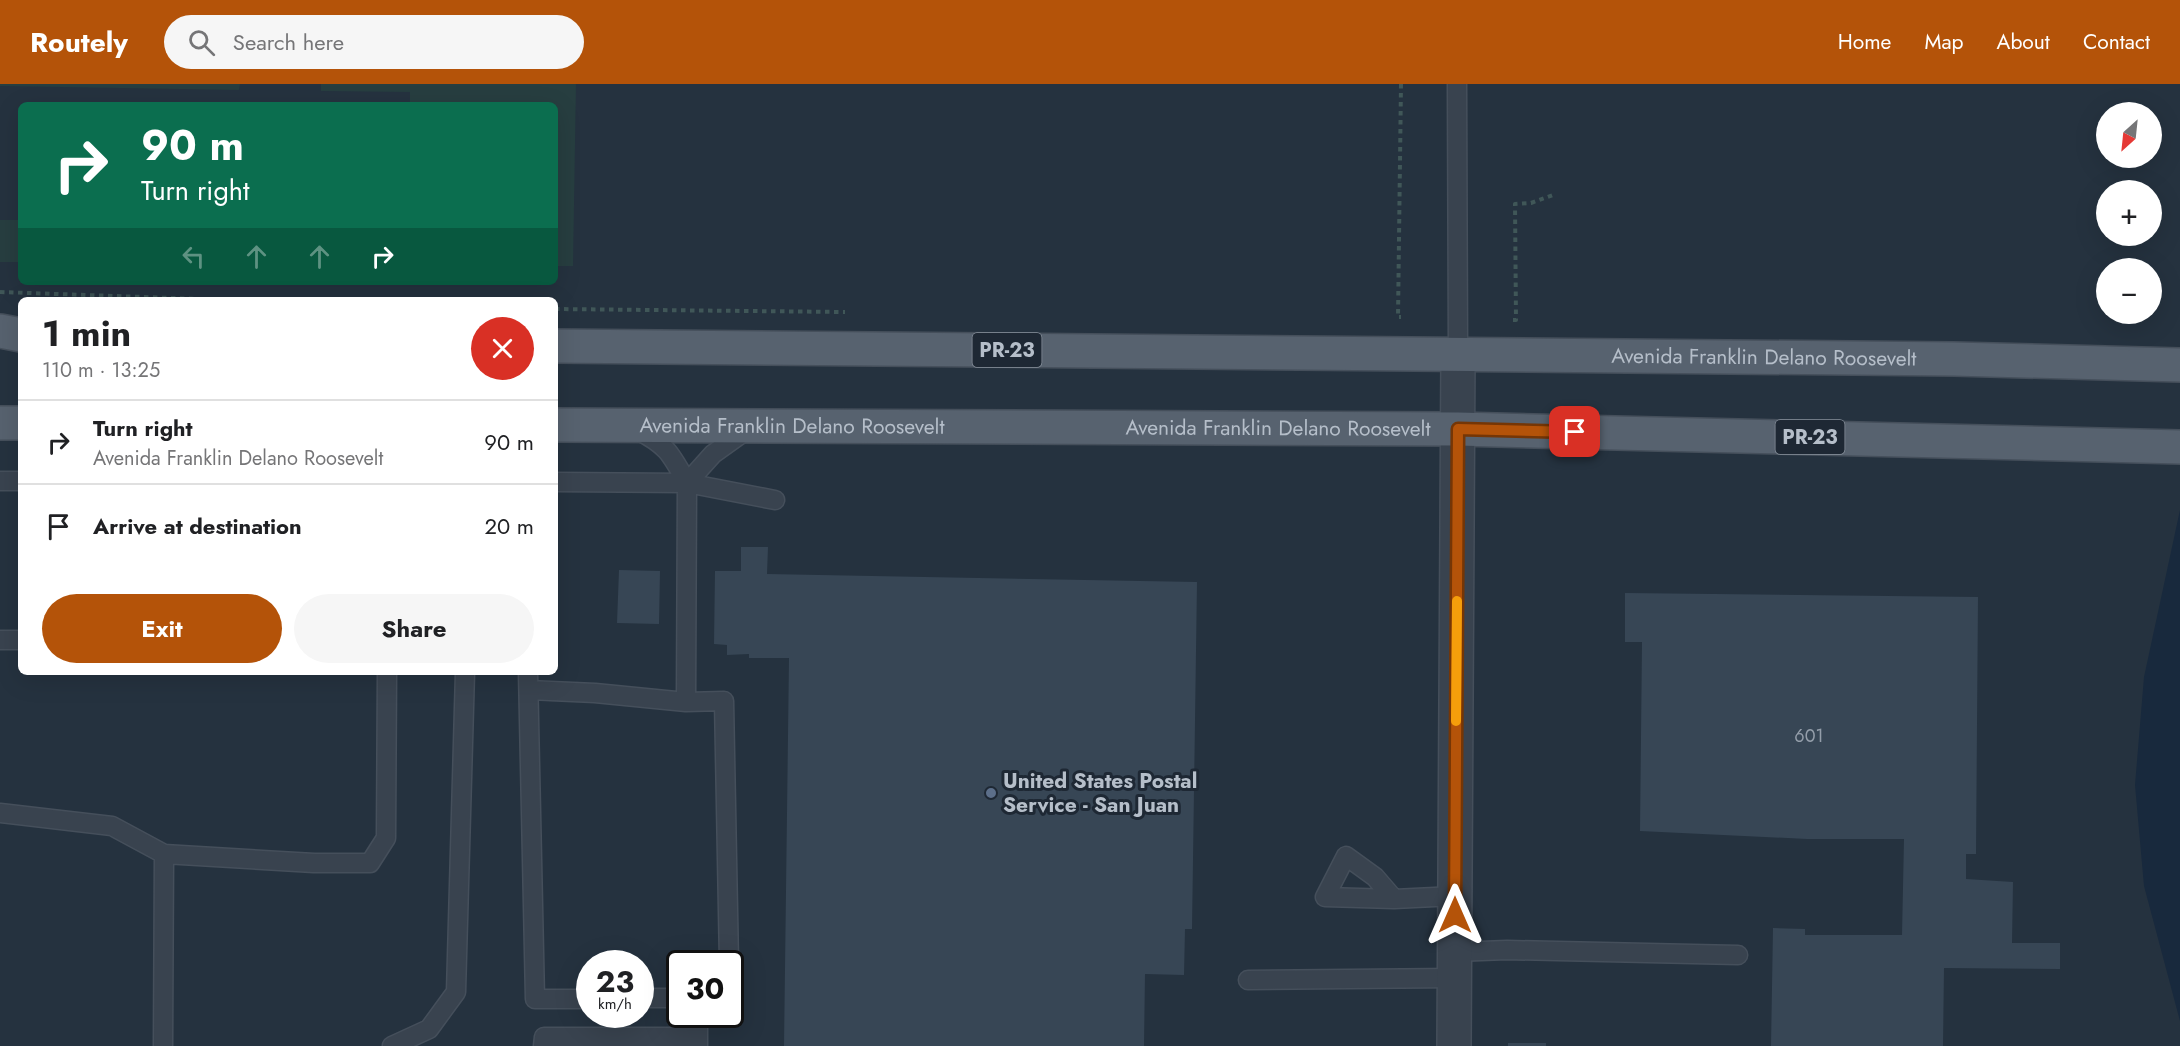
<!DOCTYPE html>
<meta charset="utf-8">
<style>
:root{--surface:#fff;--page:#f6f6f6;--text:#202124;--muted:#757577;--line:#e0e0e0;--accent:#b45309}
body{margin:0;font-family:Jost,sans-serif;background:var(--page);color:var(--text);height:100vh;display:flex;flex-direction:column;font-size:22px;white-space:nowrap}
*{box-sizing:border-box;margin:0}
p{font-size:20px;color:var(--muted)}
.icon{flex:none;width:33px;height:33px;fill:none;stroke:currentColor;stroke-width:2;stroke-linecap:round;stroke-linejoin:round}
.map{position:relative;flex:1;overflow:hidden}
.panel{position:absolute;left:18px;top:213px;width:540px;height:378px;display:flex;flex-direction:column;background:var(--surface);border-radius:9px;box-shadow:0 6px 24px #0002}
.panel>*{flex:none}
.banner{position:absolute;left:18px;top:18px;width:540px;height:183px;border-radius:9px;box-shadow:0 6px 24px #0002;background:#0b6e4f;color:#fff;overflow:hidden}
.needle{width:39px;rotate:207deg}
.tools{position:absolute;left:2096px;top:18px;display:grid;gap:12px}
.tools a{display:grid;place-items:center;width:66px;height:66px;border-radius:50%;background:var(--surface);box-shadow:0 6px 24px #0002;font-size:30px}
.speed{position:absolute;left:576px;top:866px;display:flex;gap:12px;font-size:30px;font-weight:700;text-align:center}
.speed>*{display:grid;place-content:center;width:78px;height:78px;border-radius:50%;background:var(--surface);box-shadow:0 6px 24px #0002;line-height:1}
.speed small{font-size:15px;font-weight:400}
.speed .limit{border:3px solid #111;border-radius:9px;background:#fff;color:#111}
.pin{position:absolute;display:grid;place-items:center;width:51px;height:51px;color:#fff;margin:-26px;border-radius:12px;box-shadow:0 3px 9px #0006}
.me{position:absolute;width:66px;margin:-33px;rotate:0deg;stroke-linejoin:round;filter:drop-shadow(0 0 4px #0008)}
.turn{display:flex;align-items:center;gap:21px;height:126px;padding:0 24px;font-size:27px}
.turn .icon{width:78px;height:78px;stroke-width:2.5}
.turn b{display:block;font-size:42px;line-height:51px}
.lanes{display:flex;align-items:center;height:57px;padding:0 24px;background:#0003;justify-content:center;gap:30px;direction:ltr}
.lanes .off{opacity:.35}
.round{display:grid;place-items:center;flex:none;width:63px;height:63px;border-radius:32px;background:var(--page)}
.headline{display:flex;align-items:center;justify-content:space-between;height:102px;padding:0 24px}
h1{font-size:36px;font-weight:700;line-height:45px}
.cta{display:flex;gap:12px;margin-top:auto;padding:12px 24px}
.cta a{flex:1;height:69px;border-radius:36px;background:var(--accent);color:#fff;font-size:24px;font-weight:700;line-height:69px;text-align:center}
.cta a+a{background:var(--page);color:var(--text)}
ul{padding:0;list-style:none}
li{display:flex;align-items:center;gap:18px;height:84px;padding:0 24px;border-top:2px solid var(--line)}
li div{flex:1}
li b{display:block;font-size:22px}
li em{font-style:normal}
header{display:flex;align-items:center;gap:36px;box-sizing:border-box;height:84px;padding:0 30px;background:var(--accent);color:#fff}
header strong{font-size:28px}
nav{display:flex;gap:33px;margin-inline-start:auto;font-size:21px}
.search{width:420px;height:54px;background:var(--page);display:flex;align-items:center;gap:15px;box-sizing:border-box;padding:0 21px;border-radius:33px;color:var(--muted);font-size:22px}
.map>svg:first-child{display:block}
.green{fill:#273e40}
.water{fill:#18293d}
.building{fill:#374655}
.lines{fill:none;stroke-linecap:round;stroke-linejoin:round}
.service-casing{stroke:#454f5b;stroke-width:21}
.minor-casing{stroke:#454f5b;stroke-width:36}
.primary-casing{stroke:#454f5b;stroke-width:36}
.path{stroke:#405758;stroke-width:4;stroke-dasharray:4.5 4.5;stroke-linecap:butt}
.service{stroke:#39434f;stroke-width:18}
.minor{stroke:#39434f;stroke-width:33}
.primary{stroke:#57626f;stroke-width:33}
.route-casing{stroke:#753606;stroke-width:15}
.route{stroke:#b45309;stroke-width:10}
.slow{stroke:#f59e0b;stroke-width:10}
.service-dot{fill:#5c6f8a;stroke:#1e2834;stroke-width:2}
.labels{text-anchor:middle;stroke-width:6;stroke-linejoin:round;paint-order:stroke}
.number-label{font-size:18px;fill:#949eaa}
.shield{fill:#1e2834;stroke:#88919c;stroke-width:1.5}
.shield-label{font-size:20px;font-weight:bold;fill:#b5bec9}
.street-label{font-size:21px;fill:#b5bec9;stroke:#1e2834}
.poi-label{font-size:21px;font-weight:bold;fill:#b5bec9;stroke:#1e2834;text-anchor:start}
</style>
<header>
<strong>Routely</strong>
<div class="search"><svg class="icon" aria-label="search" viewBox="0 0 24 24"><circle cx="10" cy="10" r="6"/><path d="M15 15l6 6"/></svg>Search here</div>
<nav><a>Home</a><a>Map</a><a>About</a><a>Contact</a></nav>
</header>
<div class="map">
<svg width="2180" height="962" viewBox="0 0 2180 962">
<rect width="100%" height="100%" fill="#25323f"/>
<!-- green -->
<path class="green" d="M0 0H240L239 6 0 2Z
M321 0H576L573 182H555V21H410V8L321 7Z
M0 136H21V178H0Z"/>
<!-- water -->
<path class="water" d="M2180 426V937L2144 802 2135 701 2144 593Z"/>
<!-- building -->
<path class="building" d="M741 463H768L767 490 1197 498 1192 845H1185L1184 891 1145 890 1144 962H784L789 574H749V570L727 571V561L714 560 715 487H741Z
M619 486 660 487 659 540 617 539Z
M1625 509 1978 513 1976 770H1966V795L2013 798 2012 859H2060V885L1944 884 1943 962H1771L1773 844 1805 845V851H1902L1904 755H1807L1640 747 1642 558H1625Z
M1508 959H1546V962H1508Z"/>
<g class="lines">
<defs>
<path id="service" d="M1457 0 1458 271
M637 346C667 361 671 370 687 399L686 618
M0 397H21
M555 398 687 399 775 416
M687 399 713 370 748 345
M0 556H21
M528 588 535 915H590
M529 606 595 609 686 618 724 617 729 879
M0 729 112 742 164 770 314 779H370L386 754 387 588
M1394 815 1375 793 1346 772 1325 813 1394 815 1455 812
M1455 868 1507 866 1738 871
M1248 896 1455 894
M640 914H680
M698 930V962
M163 962 164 770
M392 962 429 945 456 908 465 588
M543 962 544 953H698"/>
<path id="minor" d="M1454 962 1458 271"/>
<g id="primary">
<path d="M0 247 21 251"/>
<path id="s1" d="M555 262 1954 275 2180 281"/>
<path d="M0 339H21"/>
<path id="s2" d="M555 341 1458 345 2180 363"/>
</g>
</defs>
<!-- service casing -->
<use href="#service" class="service-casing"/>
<!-- minor casing -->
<use href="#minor" class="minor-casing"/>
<!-- primary casing -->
<use href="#primary" class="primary-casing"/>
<!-- path -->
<path class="path" d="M1401 0 1398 233H1401
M0 208 230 216
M555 225 845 228
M1513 236H1516L1515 120 1531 119 1553 111"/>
<!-- service -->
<use href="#service" class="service"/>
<!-- minor -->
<use href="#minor" class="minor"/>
<!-- primary -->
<use href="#primary" class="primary"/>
</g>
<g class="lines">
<defs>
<path id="route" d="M1455 831 1458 345 1575 348"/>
</defs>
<!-- route casing -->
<use href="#route" class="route-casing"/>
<!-- route -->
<use href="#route" class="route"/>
<!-- slow -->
<path class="slow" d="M1456 637 1457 517"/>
</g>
<!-- markers -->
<circle class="service-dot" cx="991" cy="709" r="6"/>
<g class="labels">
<!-- number labels -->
<g class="number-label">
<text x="1809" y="658">601</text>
</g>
<!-- shield labels -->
<g class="shield">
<rect x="972.5" y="249" width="69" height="34" rx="4.5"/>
<rect x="1775.5" y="336" width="69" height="34" rx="4.5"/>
</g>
<g class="shield-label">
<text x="1007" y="273">PR-23</text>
<text x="1810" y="360">PR-23</text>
</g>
<!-- street labels -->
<g class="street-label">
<text dy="7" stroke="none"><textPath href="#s1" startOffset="1209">Avenida Franklin Delano Roosevelt</textPath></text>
<text dy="7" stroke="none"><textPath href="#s2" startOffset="237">Avenida Franklin Delano Roosevelt</textPath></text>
<text dy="7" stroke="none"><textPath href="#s2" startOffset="723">Avenida Franklin Delano Roosevelt</textPath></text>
</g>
<!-- poi labels -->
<g class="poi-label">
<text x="1003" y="704">United States Postal<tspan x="1003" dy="24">Service - San Juan</tspan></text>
</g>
</g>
</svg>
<div class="tools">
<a><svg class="needle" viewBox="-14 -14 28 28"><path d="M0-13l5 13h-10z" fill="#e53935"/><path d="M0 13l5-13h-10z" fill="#757577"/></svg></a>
<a>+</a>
<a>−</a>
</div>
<div class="speed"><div>23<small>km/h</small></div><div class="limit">30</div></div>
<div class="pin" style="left:1575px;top:348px;background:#d93025"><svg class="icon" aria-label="arrive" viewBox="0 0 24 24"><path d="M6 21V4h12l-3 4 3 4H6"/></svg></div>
<svg class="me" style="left:1455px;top:831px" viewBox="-20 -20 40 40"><path d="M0-17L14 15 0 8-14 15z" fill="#b45309" stroke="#fff" stroke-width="4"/></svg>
<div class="banner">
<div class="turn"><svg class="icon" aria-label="right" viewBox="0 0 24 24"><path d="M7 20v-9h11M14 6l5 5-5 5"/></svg><div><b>90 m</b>Turn right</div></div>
<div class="lanes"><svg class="icon off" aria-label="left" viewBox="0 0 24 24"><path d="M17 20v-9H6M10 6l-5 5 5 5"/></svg><svg class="icon off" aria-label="ahead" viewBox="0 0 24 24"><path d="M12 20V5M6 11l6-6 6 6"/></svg><svg class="icon off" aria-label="ahead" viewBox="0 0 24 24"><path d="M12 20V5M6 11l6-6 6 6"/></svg><svg class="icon" aria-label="right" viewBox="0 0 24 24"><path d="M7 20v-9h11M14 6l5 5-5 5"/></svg></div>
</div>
<section class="panel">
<div class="headline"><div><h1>1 min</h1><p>110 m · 13:25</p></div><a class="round" style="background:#d93025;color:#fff"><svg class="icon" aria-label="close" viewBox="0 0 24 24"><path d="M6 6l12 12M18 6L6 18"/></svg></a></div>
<ul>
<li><svg class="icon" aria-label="right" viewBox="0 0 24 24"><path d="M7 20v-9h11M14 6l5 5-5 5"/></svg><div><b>Turn right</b><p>Avenida Franklin Delano Roosevelt</p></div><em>90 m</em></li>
<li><svg class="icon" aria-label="arrive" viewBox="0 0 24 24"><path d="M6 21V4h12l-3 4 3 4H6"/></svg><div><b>Arrive at destination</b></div><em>20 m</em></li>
</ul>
<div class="cta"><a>Exit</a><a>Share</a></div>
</section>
</div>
